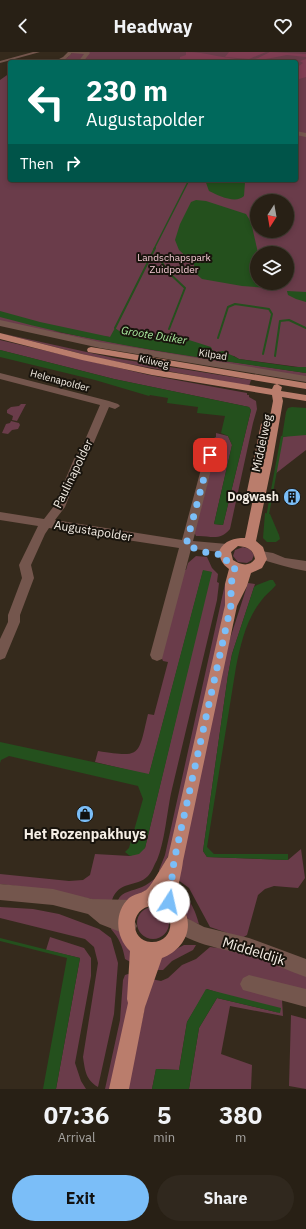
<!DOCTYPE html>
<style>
:root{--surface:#282015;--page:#30281e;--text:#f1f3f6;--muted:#a5a3a0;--line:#443e34;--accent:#7bbef8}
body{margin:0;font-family:"IBM Plex Sans",sans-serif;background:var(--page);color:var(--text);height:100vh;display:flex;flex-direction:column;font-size:15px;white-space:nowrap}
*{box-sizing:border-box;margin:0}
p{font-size:13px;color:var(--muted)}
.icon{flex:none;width:22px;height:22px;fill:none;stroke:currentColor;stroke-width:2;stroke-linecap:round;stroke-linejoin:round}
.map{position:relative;height:1037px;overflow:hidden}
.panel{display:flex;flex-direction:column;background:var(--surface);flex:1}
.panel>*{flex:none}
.banner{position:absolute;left:8px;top:8px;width:290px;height:122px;border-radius:4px;box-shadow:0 2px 6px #0003,0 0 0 1px var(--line);background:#00695c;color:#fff;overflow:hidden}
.needle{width:26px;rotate:191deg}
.buttons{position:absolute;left:250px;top:142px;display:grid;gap:8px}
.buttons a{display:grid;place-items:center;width:44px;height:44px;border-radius:50%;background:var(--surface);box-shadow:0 2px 6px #0003,0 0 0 1px var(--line);font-size:20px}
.pin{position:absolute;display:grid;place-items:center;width:34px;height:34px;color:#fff;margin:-17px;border-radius:8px;box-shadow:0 2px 6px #0006}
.me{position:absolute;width:44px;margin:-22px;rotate:10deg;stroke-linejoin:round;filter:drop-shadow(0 0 3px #0008)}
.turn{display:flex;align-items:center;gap:14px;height:84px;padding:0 12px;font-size:18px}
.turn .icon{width:52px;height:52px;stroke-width:2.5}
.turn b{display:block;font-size:28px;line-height:34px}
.then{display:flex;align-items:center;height:38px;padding:0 12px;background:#0003;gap:8px;font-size:15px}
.eta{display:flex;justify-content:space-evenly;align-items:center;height:68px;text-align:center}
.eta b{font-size:24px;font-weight:700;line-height:28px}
.primary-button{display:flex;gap:8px;margin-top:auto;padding:8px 12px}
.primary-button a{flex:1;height:46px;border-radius:24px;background:var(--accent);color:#111;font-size:16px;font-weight:700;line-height:46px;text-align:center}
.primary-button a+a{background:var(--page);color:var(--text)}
header{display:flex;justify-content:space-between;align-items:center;height:52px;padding:0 12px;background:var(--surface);font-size:18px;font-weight:700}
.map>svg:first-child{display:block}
.green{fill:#6a3c4a;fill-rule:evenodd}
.forest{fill:#7f3d52}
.water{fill:#24501d}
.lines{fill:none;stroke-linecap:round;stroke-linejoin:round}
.stream-far2{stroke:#24501d;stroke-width:1.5}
.stream-far1{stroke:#24501d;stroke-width:2}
.stream{stroke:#24501d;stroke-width:2.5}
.minor{fill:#74564d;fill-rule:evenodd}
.major{fill:#ba7d6c;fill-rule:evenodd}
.route{stroke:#7bbef8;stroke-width:7;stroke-dasharray:0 12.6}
.labels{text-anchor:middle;stroke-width:4;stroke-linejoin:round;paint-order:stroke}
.far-park-label{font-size:10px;fill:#f4cad4;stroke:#19140d}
.far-street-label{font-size:10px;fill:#f5eee5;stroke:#19140d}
.far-water-label{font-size:11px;font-style:italic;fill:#a9ec9e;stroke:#19140d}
.street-label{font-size:12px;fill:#f5eee5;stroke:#19140d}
.poi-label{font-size:12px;font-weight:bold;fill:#f5eee5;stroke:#19140d;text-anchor:end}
.near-poi-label{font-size:14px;font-weight:bold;fill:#f5eee5;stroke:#19140d}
.near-street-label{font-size:14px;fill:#f5eee5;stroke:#19140d}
</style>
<header><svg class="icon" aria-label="back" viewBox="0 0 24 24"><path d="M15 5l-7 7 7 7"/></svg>Headway<svg class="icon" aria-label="heart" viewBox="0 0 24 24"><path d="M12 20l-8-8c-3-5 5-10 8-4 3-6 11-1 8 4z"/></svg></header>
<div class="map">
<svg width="306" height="1037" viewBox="0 0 306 1037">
<rect width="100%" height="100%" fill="#352a1c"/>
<!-- green -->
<path class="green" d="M73 0H306V82L296 80V10H58L68 5Z
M10 21V128H296V82L306 84V316L239 307 234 304 110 285 53 279 153 298 306 321V325L165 304 0 270V28ZM257 149H287V179H257ZM257 201H287V231H257Z
M0 281 114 306 251 328 249 334 102 307Z
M0 288 149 323 247 341V343H249V345L256 349 257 357 253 371 230 477C219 490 210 483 196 484L194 480 218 392 217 390 210 388 216 385V381L228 384 232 393 214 472 223 473 251 358 249 355 114 327 0 298Z
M21 352H26L17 369 12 368 13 364 7 361V358L11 355 19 354Z
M11 369 19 371 20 373 18 377 12 378 8 382 2 381 6 372 10 371Z
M293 383H306V398L275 422 282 385Z
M243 495 250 497 254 503 252 508 247 511 238 510 233 504 235 498Z
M196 504 207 505 212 516 218 522 217 530 219 531 217 548C202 611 187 674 172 737 167 758 165 790 157 808 154 813 152 820 148 824 136 836 119 828 112 848L108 850 31 836 0 832V822L69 829 83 828 90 823 95 802 130 804 145 796 211 520 203 519 149 723 95 710 98 699C142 706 138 704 148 662L154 663 168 610 163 609 160 602 183 518H186L188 511Z
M248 531 255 532 232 602 228 623 203 799 207 805 288 808 301 797 305 826 298 836 274 834 265 837 258 843 247 883 242 886 210 875 189 836 178 828 227 596Z
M225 532H228L224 560 170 801 159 820V818L165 803Z
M156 826 155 833 124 851 118 848C122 839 133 839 142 835 147 833 151 829 156 826Z
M176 836C188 841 196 860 199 872 182 868 177 851 176 836Z
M137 871a16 16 0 1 1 32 0a16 16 0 1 1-32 0Z
M0 855 33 857 59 862 99 877 111 886 118 911 114 962 98 1035C86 1028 85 1019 83 1005L98 911 94 895 85 887 0 866Z
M112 872 123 878 133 900 134 912 125 907C123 895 119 886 111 877Z
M50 885 84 896 91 906V924L75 1011 81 1029 86 1037H56L80 906 46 898Z
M184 893H196L193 898 172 909 163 918H154L161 905Z
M210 895 236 898 306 923V944L280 945 282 948 283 964 230 954 221 1002 252 1013 251 1037H189L199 976 217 946 280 961 207 937 187 970 179 1018 156 1017 152 1037H127L151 927 161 929 168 926 182 913 196 907Z
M128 922 132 923 129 950 111 1037H105L120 968 123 928 125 923Z
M291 963 306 967V1037L289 1034Z"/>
<!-- forest -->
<path class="forest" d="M186 0C206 0 225 7 246 8 232 13 217 8 202 7 194 7 188 10 180 7V5L186 3Z
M229 0H266L249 7 225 5Z
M270 0 306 2V5L287 3 266 7 265 9 267 10H245L258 6Z
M306 7V25L296 28V16L303 11 300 9Z"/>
<!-- water -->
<path class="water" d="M205 128H242L245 130 244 144C236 152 219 144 209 139Z
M196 148 206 149 246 162 251 170 258 201H257V231H272L273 235 269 236 242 234 202 227 194 220V212L179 198 175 188 180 172 191 150Z
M287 239 306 240V250L296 247 288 243Z
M0 259 40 270 110 285 115 276 125 283 189 288 211 295 212 298 216 300 223 299 239 307 295 315H306V321C203 306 100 293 0 265Z
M0 298 114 327 249 355 251 358 223 473 214 472 232 393 228 384 221 381 225 364 197 361 198 355 167 351 168 346 150 343 149 344 95 328 0 305Z
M292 355 306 356V383L282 385 286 360 288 356Z
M265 461 270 462 279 483 280 487 276 490H267L263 486Z
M203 518 212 520 145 796 139 802 130 804 125 800 129 796 143 747 138 734 9 704 1 708 0 711V690L149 722Z
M270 528H273L276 533C271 539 265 543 261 549 246 568 241 591 236 615L207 795 214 802H288V808L207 805 203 799 228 623 232 602 254 535 257 533Z
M0 886 80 906 56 1037H43L67 906 0 889Z
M206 937 281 956 280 961 217 946 199 976 189 1037H152L156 1017 179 1018 187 970Z"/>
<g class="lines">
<!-- stream-far2 -->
<path class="stream-far2" d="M154 197 189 128"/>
<!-- stream-far1 -->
<path class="stream-far1" d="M160 207 167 219 185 236 169 277
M115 276 155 196
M218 286 228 255 235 252 269 257 272 262 263 302
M275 304 280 269 289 268 306 276"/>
<!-- stream -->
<path class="stream" d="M268 461 282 385"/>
<!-- minor -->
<path class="minor" d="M33 0H40L0 11V9Z
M68 0H89L90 1 83 10H78L84 2 72 1C66 8 61 10 53 10L63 5Z
M296 79 306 81V85L296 83Z
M0 268 100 290 306 324V330L100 296 0 274Z
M0 321 109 349 118 352 120 354 115 357 109 355 92 395 84 407 65 455 55 468 182 488 208 391 213 388 218 391 193 489 227 492 231 493 233 496 231 499C223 502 201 497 191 497L162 607 157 609 152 607 150 603 179 496 49 476 45 482 31 513 34 526 20 563V570L5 606 0 608V587L8 570V563L22 526 19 513 38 474 0 468V460L44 467 54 454 74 407 82 395 100 353 0 327Z
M261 499 273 501 285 506 306 509V519C289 516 273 511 257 506L255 503 257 500Z
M0 832 53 837 92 847 132 848 138 850 140 856 138 862 132 864H125L134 868 137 874 134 880 128 883 100 872 88 862 53 853 0 848Z
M179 862 204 875 249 886 306 907V925C287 918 268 909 248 903 229 898 179 891 170 871L173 865Z
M249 923 306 937V955L243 938 240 932 243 926Z"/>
<!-- major -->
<path class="major" d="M0 281 82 302 152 317 272 337 274 333 277 332 282 335 281 339 306 343V349L282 345 283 349 272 412 256 489 263 495 267 507 262 516 251 521 247 534 237 554 183 809C182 820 177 834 178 846 178 850 184 857 186 862 193 882 180 899 162 906L145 955 129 1037H109L128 951 127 947 130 899C115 885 114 860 129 846 134 842 140 842 146 838 151 835 163 812 168 805L225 553V532L229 517C222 512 220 507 219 499 225 488 234 486 245 486L254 442H248L247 439 261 372 263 370H269L273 349 272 343 152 323 82 308 0 287ZM238 494C248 495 253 497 255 507 249 515 241 513 233 508L231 500ZM153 854C177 855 176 891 151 890 129 889 129 855 153 854Z
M91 295 306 331V337L88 300 87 298 88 296Z"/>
</g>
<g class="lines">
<!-- route -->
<path class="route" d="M169 850 174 809 231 553V532L235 515 226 508 225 503 208 501 186 493 210 403"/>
</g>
<!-- icons -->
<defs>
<symbol id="building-disc" viewBox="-11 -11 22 22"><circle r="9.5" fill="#7bbef8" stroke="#19140d"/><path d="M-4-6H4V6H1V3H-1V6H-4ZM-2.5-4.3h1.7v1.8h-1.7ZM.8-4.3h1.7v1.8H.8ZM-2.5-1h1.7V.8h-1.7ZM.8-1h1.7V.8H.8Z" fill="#111"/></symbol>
<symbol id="shop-disc" viewBox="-11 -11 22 22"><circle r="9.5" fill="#7bbef8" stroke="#19140d"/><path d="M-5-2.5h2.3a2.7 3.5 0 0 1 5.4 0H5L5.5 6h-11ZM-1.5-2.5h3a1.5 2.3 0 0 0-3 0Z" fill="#111"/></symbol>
</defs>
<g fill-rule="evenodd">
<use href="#building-disc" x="282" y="435" width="20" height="20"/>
<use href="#shop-disc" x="75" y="752" width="20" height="20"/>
</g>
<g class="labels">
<!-- far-park labels -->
<g class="far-park-label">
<text x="174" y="209">Landschapspark<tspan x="174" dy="12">Zuidpolder</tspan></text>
</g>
<!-- far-street labels -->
<g class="far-street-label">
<text transform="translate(213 302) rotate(9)" y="4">Kilpad</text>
<text transform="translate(154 309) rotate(12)" y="4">Kilweg</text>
<text transform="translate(60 328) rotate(15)" y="4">Helenapolder</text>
</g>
<!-- far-water labels -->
<g class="far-water-label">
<text transform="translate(154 283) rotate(9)" y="4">Groote Duiker</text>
</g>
<!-- street labels -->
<g class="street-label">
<text transform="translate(262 391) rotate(-78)" y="4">Middelweg</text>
<text transform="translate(73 422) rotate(-64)" y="4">Paulinapolder</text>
<text transform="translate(93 479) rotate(9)" y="4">Augustapolder</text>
</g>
<!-- poi labels -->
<g class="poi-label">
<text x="279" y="449">Dogwash</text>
</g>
<!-- near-poi labels -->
<g class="near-poi-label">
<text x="85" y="787">Het Rozenpakhuys</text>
</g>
<!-- near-street labels -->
<g class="near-street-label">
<text transform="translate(254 899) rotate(17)" y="5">Middeldijk</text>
</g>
</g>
</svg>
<div class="buttons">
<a><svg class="needle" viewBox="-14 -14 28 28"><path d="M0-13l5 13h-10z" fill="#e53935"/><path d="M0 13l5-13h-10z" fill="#a5a3a0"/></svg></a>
<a><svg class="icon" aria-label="layers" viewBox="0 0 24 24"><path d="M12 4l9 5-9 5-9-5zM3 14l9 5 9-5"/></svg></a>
</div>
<div class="pin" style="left:210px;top:403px;background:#d93025"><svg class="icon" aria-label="arrive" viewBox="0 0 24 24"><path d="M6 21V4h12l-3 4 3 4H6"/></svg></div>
<svg class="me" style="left:169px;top:850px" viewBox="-20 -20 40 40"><circle r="19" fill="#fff"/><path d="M0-13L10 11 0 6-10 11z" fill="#7bbef8"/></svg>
<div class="banner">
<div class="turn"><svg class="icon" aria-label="left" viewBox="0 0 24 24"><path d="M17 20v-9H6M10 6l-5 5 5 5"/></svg><div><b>230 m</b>Augustapolder</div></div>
<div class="then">Then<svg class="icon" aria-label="right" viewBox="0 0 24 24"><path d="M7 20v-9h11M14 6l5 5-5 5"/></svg></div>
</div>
</div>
<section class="panel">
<div class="eta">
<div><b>07:36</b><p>Arrival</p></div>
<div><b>5</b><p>min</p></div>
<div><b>380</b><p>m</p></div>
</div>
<div class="primary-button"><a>Exit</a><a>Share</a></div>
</section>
